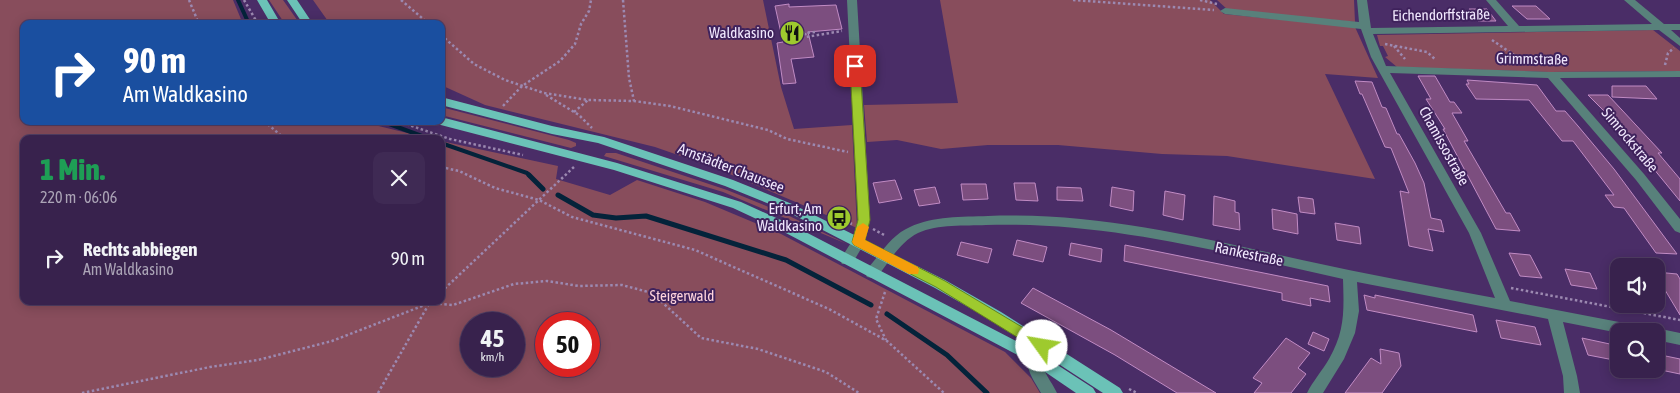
<!DOCTYPE html>
<html lang="de">
<meta charset="utf-8">
<style>
:root{--surface:#38224d;--page:#3f2a54;--text:#f1f3f6;--muted:#aba4b6;--line:#523f65}
body{margin:0;font-family:"Asap Condensed",sans-serif;background:var(--page);color:var(--text);height:100vh;display:flex;flex-direction:column;font-size:19px;white-space:nowrap}
*{box-sizing:border-box;margin:0}
p{font-size:16px;color:var(--muted)}
.icon{flex:none;width:28px;height:28px;fill:none;stroke:currentColor;stroke-width:2;stroke-linecap:round;stroke-linejoin:round}
.map{position:relative;flex:1;overflow:hidden}
.side{position:absolute;left:20px;top:135px;width:425px;height:170px;display:flex;flex-direction:column;background:var(--surface);border-radius:10px;box-shadow:0 2px 12px #0003,0 0 0 1px var(--line)}
.side>*{flex:none}
.banner{position:absolute;left:20px;top:20px;width:425px;height:105px;border-radius:10px;box-shadow:0 2px 12px #0003,0 0 0 1px var(--line);background:#1a4fa0;color:#fff;overflow:hidden}
.fabs{position:absolute;left:1610px;top:258px;display:grid;gap:10px}
.fabs a{display:grid;place-items:center;width:55px;height:55px;border-radius:10px;background:var(--surface);box-shadow:0 2px 12px #0003,0 0 0 1px var(--line);font-size:25px}
.speed{position:absolute;left:460px;top:312px;display:flex;gap:10px;font-size:25px;font-weight:700;text-align:center}
.speed>*{display:grid;place-content:center;width:65px;height:65px;border-radius:50%;background:var(--surface);box-shadow:0 2px 12px #0003,0 0 0 1px var(--line);line-height:1}
.speed small{font-size:12px;font-weight:400}
.speed .limit{border:8px solid #d22;background:#fff;color:#111}
.pin{position:absolute;display:grid;place-items:center;width:42px;height:42px;color:#fff;margin:-21px;border-radius:10px;box-shadow:0 2px 8px #0006}
.me{position:absolute;width:55px;margin:-28px;rotate:302deg;stroke-linejoin:round;filter:drop-shadow(0 0 4px #0008)}
.turn{display:flex;align-items:center;gap:18px;height:105px;padding:0 20px;font-size:22px}
.turn .icon{width:65px;height:65px;stroke-width:2.5}
.turn b{display:block;font-size:35px;line-height:42px}
.round{display:grid;place-items:center;flex:none;width:52px;height:52px;border-radius:10px;background:var(--page)}
.summary{display:flex;align-items:center;justify-content:space-between;height:85px;padding:0 20px}
h1{font-size:30px;font-weight:800;line-height:38px;color:#1e9e55}
ul{padding:0;list-style:none}
li{display:flex;align-items:center;gap:15px;height:75px;padding:0 20px}
li div{flex:1}
li b{display:block;font-size:19px}
li em{font-style:normal}
.map>svg:first-child{display:block}
.green{fill:#884d5c;fill-rule:evenodd}
.lines{fill:none;stroke-linecap:round;stroke-linejoin:round}
.stream-far1{stroke:#04233a;stroke-width:4}
.stream{stroke:#04233a;stroke-width:5}
.building{fill:#7c4e7f;stroke:#c18bc4}
.path{stroke:#9c89b1;stroke-width:2.5;stroke-dasharray:2.5 2.5;stroke-linecap:butt}
.minor{fill:#58817b;fill-rule:evenodd}
.major{fill:#6bc2b7;fill-rule:evenodd}
.route{fill:#9eca2e;stroke:#67831e}
.slow{fill:#f59e0b}
.labels{text-anchor:middle;stroke-width:4;stroke-linejoin:round;paint-order:stroke}
.street-label{font-size:15px;fill:#f1e8fe;stroke:#3f225c}
.poi-label{font-size:15px;fill:#f1e8fe;stroke:#3f225c;text-anchor:end}
.park-label{font-size:15px;fill:#ffd4dc;stroke:#3f225c}
</style>
<div class="map">
<svg width="1680" height="393" viewBox="0 0 1680 393">
<rect width="100%" height="100%" fill="#4a2d67"/>
<!-- green -->
<path class="green" d="M0 0H233L243 24H24V121H358L432 139H24V301H441V141L558 166 556 179 610 195 637 180 705 202 781 234 1005 352 1031 378 1040 393H0ZM471 324H514V366H471ZM546 324H589V366H546Z
M269 0H283L300 24H285Z
M313 0H763L781 87 794 129 852 125 857 228 718 169 655 147 485 105 441 85V24H330Z
M940 0H1210L1224 14 1355 27 1378 78 1325 74 1375 179 1227 156 1162 154 1058 145H988L941 149 897 140 867 142 864 105 958 103Z
M1217 0H1354L1355 22 1228 10Z
M1653 30 1680 51V71L1549 72 1397 67 1385 57 1388 56 1383 46H1380L1377 35Z
M441 107 569 140 576 143V146L571 148 441 115Z
M606 153H616L727 190 781 212 847 244 723 192 604 156Z"/>
<g class="lines">
<!-- stream-far1 -->
<path class="stream-far1" d="M238 0 249 24
M381 121 430 139
M441 143 527 173 530 176"/>
<!-- stream -->
<path class="stream" d="M529 175 543 189
M558 195 593 215 616 218 646 216 786 260 871 305
M887 314 947 355 987 393"/>
</g>
<!-- building -->
<path class="building" d="M789 4V7L836 5 842 29 808 32 814 57 791 59 796 83 783 84 777 43 783 42 775 6Z
M1512 6H1536L1550 19H1527Z
M1469 9H1487L1496 21H1478Z
M1418 76H1435L1450 102H1454L1462 113H1452L1468 141H1464L1506 213H1510L1520 231 1496 229 1443 129H1445L1426 99H1431Z
M1467 80 1537 85 1556 111H1565L1578 126 1614 169 1677 254 1656 253 1624 208 1614 207 1605 195H1614L1573 141H1562L1529 100 1476 99 1466 84H1469Z
M1355 81 1372 82 1382 107 1386 108 1397 134H1399L1415 163 1424 183 1431 218 1441 220 1444 232 1428 229 1433 251 1409 246 1400 191 1409 193 1391 148 1385 147 1362 94H1360Z
M1612 86H1646L1657 99 1612 97Z
M1588 95H1608L1662 153H1658L1680 179V201L1644 157 1610 119H1612Z
M895 180 902 199 879 203 873 183Z
M1014 183H1035L1038 201 1016 200Z
M961 184H986L988 199 963 200Z
M935 187 940 203 919 206 914 190Z
M1057 187 1081 188 1083 201 1057 200Z
M1112 187 1134 191 1133 211 1110 206Z
M1165 191 1185 195 1183 220 1163 215Z
M1214 196 1235 201V212L1239 213 1240 230 1213 225Z
M1298 197 1313 199 1315 214 1300 212Z
M1272 209 1297 214 1298 234 1273 229Z
M1335 223 1359 227 1361 244 1337 240Z
M1017 240 1047 247 1043 262 1013 255Z
M961 242 992 249 988 263 957 255Z
M1071 243 1102 249 1101 262 1069 255Z
M1125 245 1328 286 1330 302 1310 298 1311 306 1282 300V293L1124 261Z
M1509 253 1530 255 1542 278 1520 276Z
M1565 269 1590 273 1597 289 1571 285Z
M1656 272 1677 274 1680 279V315L1656 275Z
M1033 288 1111 330 1216 393H1177L1115 355 1021 303Z
M1364 295 1375 298V295L1473 315 1477 332 1367 310Z
M1496 320 1535 327 1541 345 1501 338Z
M1313 332 1329 339 1324 351 1308 344Z
M1286 338 1310 353 1298 368 1306 374 1291 393H1254L1262 383 1253 378Z
M1582 338 1619 346V361L1588 355Z
M1380 349 1399 353 1401 366 1382 393H1345L1371 358 1381 364Z
M1656 354 1680 359V374L1656 369Z"/>
<g class="lines">
<!-- path -->
<path class="path" d="M189 0 199 24
M244 0 258 24
M401 0 429 24
M623 0 629 78 634 101
M1073 0 1214 10
M1200 0 1217 4
M815 32 805 33 806 37 842 31
M441 35 474 64 505 80 544 93 588 100 634 101 670 106 768 130 787 139 848 152
M1492 40 1527 64
M1385 44 1427 52 1436 60
M1394 46 1405 59
M1665 65 1668 53 1674 48
M546 95 579 115 592 128
M503 106 522 86 560 61 575 44 581 24 589 11 591 0
M574 112 588 100
M264 121 285 139
M397 121 450 139 523 155
M441 167 459 171 495 188 539 200 572 217 695 250 829 309 887 341 944 393
M841 219 852 224
M873 229 886 236
M1511 288 1680 320
M441 292 575 166
M885 292 876 319 886 340
M1129 389 1137 393
M82 393 210 367 258 360 332 341 430 303 453 305 514 284 547 281 579 286 622 285 652 293 701 338 758 349 826 372 859 393
M378 393 430 302"/>
<!-- minor -->
<path class="minor" d="M847 0H857L870 220 865 242 852 264H842L840 260 852 241 858 220Z
M1357 0H1367L1371 28 1508 26 1486 0H1496L1519 26 1652 24 1624 0H1635L1664 24H1680V30H1671L1680 38V46L1659 30 1373 34 1386 66 1551 72 1680 71V77L1560 78 1644 174 1680 219V233L1675 231 1636 180 1548 78 1390 73 1481 233 1510 301 1645 327 1647 331 1619 333 1563 322 1577 376 1580 393H1564L1563 376 1548 319 1357 282 1359 311 1355 333 1344 359 1323 393H1307C1313 381 1322 371 1329 359 1345 331 1344 311 1343 279 1225 253 1108 221 986 225 965 226 938 224 918 233 900 242 889 262 877 277L872 278 867 277 865 273 867 269C880 255 891 235 910 227 933 216 962 217 988 216 1095 212 1198 237 1302 260 1366 274 1430 286 1495 298L1469 233 1371 57 1361 29 1225 14 1220 11 1225 8 1359 22Z
M1656 328 1680 333V345L1656 340V331H1650Z
M1038 345 1043 347 1045 351C1037 367 1050 378 1057 393H1041C1032 377 1021 365 1033 347Z"/>
<!-- major -->
<path class="major" d="M257 0H267L281 24H271Z
M287 0H297L313 24H303Z
M441 97 552 126 604 137 733 180 792 204 945 280 1001 312 1120 388 1123 393H1103L991 320 935 288 784 210 725 186 598 143 552 134 441 105Z
M441 117 617 163 741 202 794 226 1039 353 1093 388 1096 393H1076L1029 361 784 232 733 208 614 170 437 124 435 121H441Z"/>
</g>
<!-- route -->
<path class="route" d="M855 63 860 66 870 220 865 240 945 281 1047 342 1049 346 1047 350 1042 351 1038 350 936 287 854 245 852 242 858 220 850 66Z"/>
<!-- slow -->
<path class="slow" d="M863 223 869 227 865 240 918 267 919 270 918 274H909L854 245 852 242 857 227Z"/>
<!-- icons -->
<defs>
<symbol id="restaurant-disc" viewBox="-11 -11 22 22"><circle r="9.5" fill="#9eca2e" stroke="#3f225c"/><path d="M-5-6h1v4h1v-4h1v4h1v-4h1v5L-1.5 .5V6h-2V.5L-5-1ZM5-6V6H3V1.5H1.5Q1.5-4 5-6Z" fill="#111"/></symbol>
<symbol id="bus-disc" viewBox="-11 -11 22 22"><circle r="9.5" fill="#9eca2e" stroke="#3f225c"/><path d="M-5-6H5V4H4V6H2V4H-2V6H-4V4H-5ZM-3.5-4V0h7V-4ZM-3.5 1.2v1.5H-2V1.2ZM2 1.2v1.5H3.5V1.2Z" fill="#111"/></symbol>
</defs>
<g fill-rule="evenodd">
<use href="#restaurant-disc" x="778" y="19" width="28" height="28"/>
<use href="#bus-disc" x="825" y="204" width="28" height="28"/>
</g>
<g class="labels">
<!-- street labels -->
<g class="street-label">
<text transform="translate(1441 15) rotate(-1)" y="5">Eichendorffstraße</text>
<text transform="translate(1532 59) rotate(1)" y="5">Grimmstraße</text>
<text transform="translate(1630 140) rotate(50)" y="5">Simrockstraße</text>
<text transform="translate(1444 146) rotate(61)" y="5">Chamissostraße</text>
<text transform="translate(731 168) rotate(21)" y="5">Arnstädter Chaussee</text>
<text transform="translate(1249 254) rotate(12)" y="5">Rankestraße</text>
</g>
<!-- poi labels -->
<g class="poi-label">
<text x="774" y="38">Waldkasino</text>
<text x="822" y="214">Erfurt, Am<tspan x="822" dy="17">Waldkasino</tspan></text>
</g>
<!-- park labels -->
<g class="park-label">
<text x="682" y="301">Steigerwald</text>
</g>
</g>
</svg>
<div class="fabs">
<a><svg class="icon" aria-label="sound" viewBox="0 0 24 24"><path d="M4 9h4l5-4v14l-5-4H4zM17 9q2 3 0 6"/></svg></a>
<a><svg class="icon" aria-label="search" viewBox="0 0 24 24"><circle cx="10" cy="10" r="6"/><path d="M15 15l6 6"/></svg></a>
</div>
<div class="speed"><div>45<small>km/h</small></div><div class="limit">50</div></div>
<div class="pin" style="left:855px;top:66px;background:#d93025"><svg class="icon" aria-label="arrive" viewBox="0 0 24 24"><path d="M6 21V4h12l-3 4 3 4H6"/></svg></div>
<svg class="me" style="left:1042px;top:346px" viewBox="-20 -20 40 40"><circle r="19" fill="#fff"/><path d="M0-13L10 11 0 6-10 11z" fill="#9eca2e"/></svg>
<div class="banner">
<div class="turn"><svg class="icon" aria-label="right" viewBox="0 0 24 24"><path d="M7 20v-9h11M14 6l5 5-5 5"/></svg><div><b>90 m</b>Am Waldkasino</div></div>
</div>
<section class="side">
<div class="summary"><div><h1>1 Min.</h1><p>220 m · 06:06</p></div><a class="round"><svg class="icon" aria-label="close" viewBox="0 0 24 24"><path d="M6 6l12 12M18 6L6 18"/></svg></a></div>
<ul>
<li><svg class="icon" aria-label="right" viewBox="0 0 24 24"><path d="M7 20v-9h11M14 6l5 5-5 5"/></svg><div><b>Rechts abbiegen</b><p>Am Waldkasino</p></div><em>90 m</em></li>
</ul>
</section>
</div>
